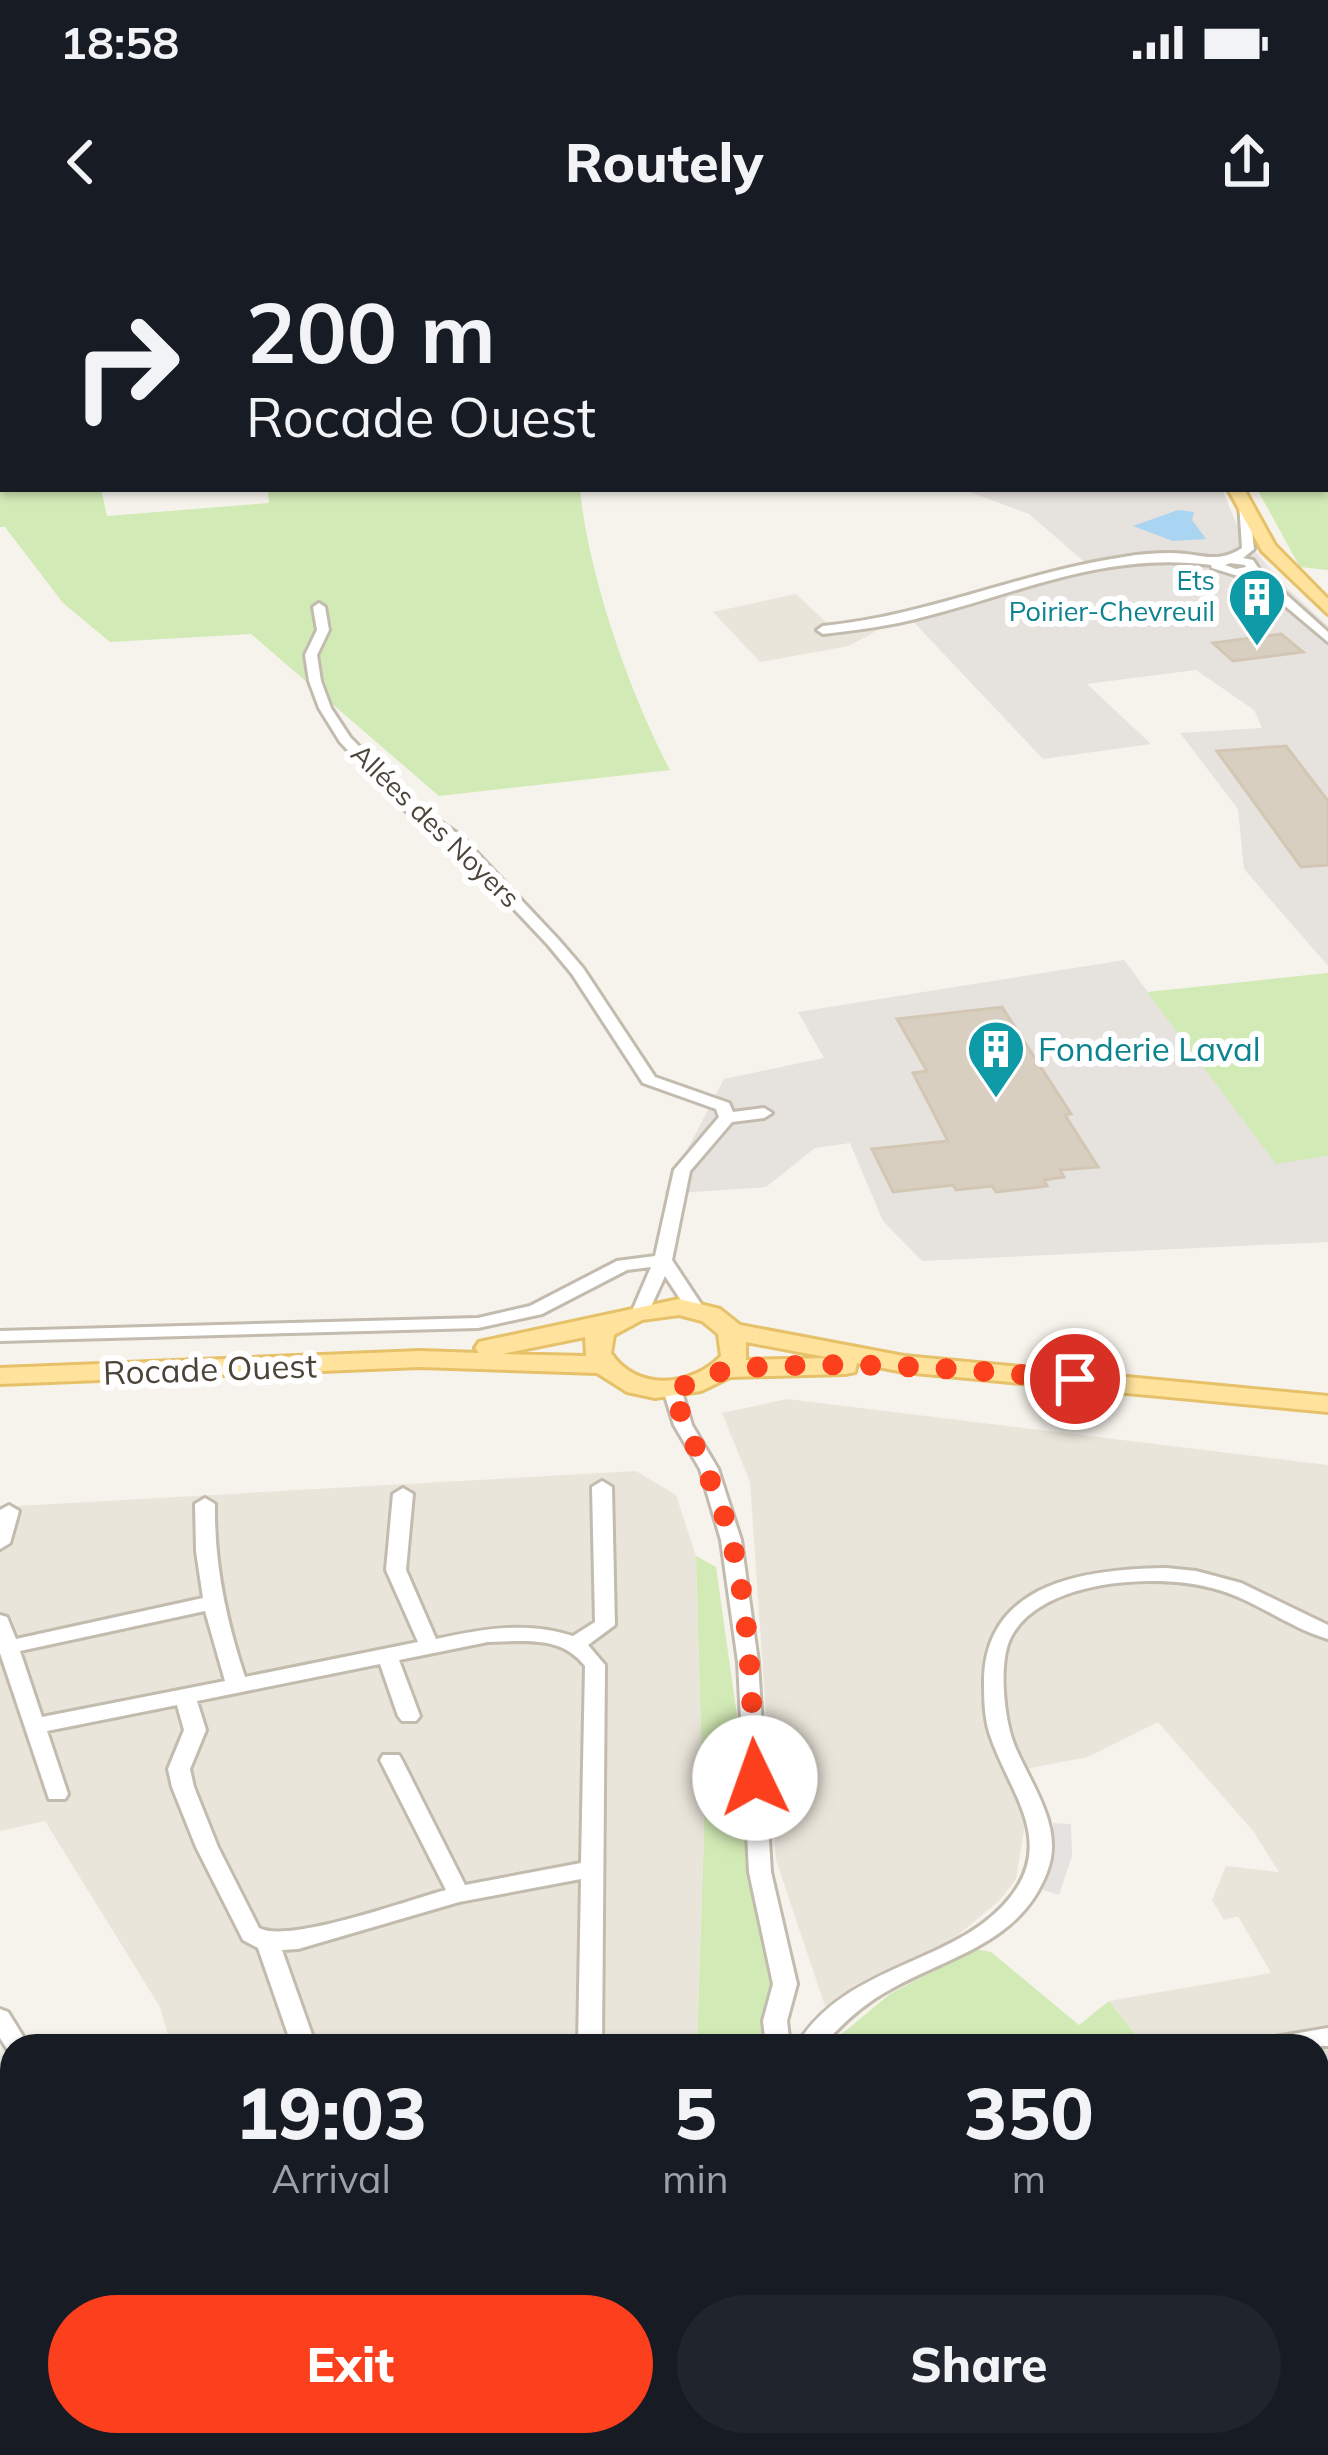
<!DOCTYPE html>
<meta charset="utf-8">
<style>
:root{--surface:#171b24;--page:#20242c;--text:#f1f3f6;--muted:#9ea1a6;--accent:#fc3f1d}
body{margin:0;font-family:Mulish,sans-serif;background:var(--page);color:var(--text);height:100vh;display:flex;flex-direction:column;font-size:45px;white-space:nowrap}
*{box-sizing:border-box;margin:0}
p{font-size:39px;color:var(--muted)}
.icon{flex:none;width:66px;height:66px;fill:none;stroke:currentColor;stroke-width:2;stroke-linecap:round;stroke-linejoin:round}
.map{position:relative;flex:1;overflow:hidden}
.side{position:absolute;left:0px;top:1794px;width:1329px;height:423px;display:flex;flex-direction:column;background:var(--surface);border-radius:36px 36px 0 0;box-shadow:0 3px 9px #0004}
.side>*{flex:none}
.banner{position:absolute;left:0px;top:0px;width:1329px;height:252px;box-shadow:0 3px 9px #0004;background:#171b24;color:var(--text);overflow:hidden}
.pin{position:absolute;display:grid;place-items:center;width:102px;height:102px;color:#fff;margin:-51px;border:6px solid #fff;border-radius:50%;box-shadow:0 3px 12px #0007}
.me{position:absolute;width:132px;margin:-66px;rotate:357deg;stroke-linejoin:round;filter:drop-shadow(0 0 9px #0008)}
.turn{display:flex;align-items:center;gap:42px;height:252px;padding:0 48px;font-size:54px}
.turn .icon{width:156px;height:156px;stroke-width:2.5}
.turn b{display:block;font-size:84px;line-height:102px}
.eta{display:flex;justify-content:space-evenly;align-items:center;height:204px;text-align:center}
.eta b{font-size:72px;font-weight:800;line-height:84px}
.action{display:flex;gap:24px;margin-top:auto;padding:24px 48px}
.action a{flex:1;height:138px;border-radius:72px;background:var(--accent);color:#fff;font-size:48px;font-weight:800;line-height:138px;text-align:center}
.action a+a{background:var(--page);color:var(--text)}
.status{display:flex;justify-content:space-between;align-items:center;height:84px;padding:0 60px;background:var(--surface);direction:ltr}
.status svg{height:33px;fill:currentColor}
header{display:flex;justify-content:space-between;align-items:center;height:156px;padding:0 48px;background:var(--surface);font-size:54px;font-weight:800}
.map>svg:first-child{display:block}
.residential{fill:#eae5da}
.industrial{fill:#e6e2dd}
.green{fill:#d2eab5}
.parking{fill:#e5e3e0}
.water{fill:#a9d4f2}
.building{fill:#d8cfc1;stroke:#d3c7b4;stroke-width:3}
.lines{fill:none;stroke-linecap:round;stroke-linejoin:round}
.street-casing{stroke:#c2bbae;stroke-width:6}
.primary-casing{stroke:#e6c16a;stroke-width:6}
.street{fill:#fff;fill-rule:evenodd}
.primary{fill:#ffe39c;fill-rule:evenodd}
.route{stroke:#fc3f1d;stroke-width:21;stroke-dasharray:0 37.8}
.labels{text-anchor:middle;stroke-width:12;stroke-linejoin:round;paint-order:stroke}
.far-culture-label{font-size:27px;fill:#0d838f;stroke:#fff;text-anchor:end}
.far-street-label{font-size:27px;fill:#4b4439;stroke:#fff}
.culture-label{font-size:33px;fill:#0d838f;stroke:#fff;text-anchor:start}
.street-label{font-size:33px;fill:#4b4439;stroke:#fff}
</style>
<div class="status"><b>18:58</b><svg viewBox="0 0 49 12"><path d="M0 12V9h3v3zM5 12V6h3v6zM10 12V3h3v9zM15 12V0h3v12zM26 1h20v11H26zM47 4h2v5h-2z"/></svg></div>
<header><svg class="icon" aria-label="back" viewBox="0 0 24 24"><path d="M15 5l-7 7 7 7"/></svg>Routely<svg class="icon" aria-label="share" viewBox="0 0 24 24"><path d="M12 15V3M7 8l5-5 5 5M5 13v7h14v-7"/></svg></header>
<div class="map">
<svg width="1328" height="2215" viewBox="0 0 1328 2215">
<rect width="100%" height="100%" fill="#f6f3ec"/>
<!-- residential -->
<path class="residential" d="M796 354 828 384 906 374 913 381 880 389 849 406 760 422 713 372Z
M787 1159 1328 1225V2215L1315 2205 1317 1806H1144L1109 1761 1271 1733 1238 1676 1224 1680 1212 1660 1226 1626 1279 1632 1253 1591 1158 1482 1088 1517 1004 1533 1025 1584 1016 1639 1000 1660 952 1700 855 1745 826 1769 776 1620 750 1242 722 1173Z
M636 1231 676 1255 696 1316 704 1595 697 1806H171L160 1767 45 1581 0 1591V1267Z
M146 2205H511L503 2215H146Z
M874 2205H1029L993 2215H889Z"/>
<!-- industrial -->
<path class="industrial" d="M962 249H1222L1241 295 1285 346 1328 386V726L1244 629 1238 569 1180 493 1262 488 1254 470 1196 430 1087 444 1151 504 1043 519 906 374 1088 325 1029 274Z
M1124 720 1276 923 1328 916V1002L922 1021 883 981 850 903 815 908 766 947 664 954 724 839 824 818 798 772Z"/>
<!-- green -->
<path class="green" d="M934 0H1328V330L1300 327 1257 249H1326V3Z
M0 231 3 249H101L107 276 269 263 268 249H580C588 335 630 454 670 530L439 556 251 394 110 402 63 363 5 287H0Z
M1328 733V916L1276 924 1147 752Z
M696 1316 716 1327 774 1738 773 1806H697L704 1595Z
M975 1709 991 1712 1079 1785 1109 1761 1144 1806 831 1803 890 1754Z
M515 2205H736L729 2215H525Z"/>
<!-- parking -->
<path class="parking" d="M1053 1583 1071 1584 1072 1616 1059 1655 1043 1650 1053 1614Z"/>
<!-- water -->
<path class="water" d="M1178 270 1194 272 1192 280 1206 299 1173 301 1133 286Z"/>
<!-- building -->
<path class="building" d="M1281 394 1303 412 1233 421 1213 403Z
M1286 506 1328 561V625L1301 627 1217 511Z
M1002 767 1071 874 1065 875 1098 927 1060 930 1064 937 1044 940 1047 946 996 952 992 946 956 950 953 945 893 952 872 909 948 901 913 833 927 831 897 779Z"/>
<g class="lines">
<defs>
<path id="street" d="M49 0H57L55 3H47Z
M3 30V36L0 37V31Z
M1326 185H1328V192H1326Z
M1239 262 1249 264 1254 309 1243 318 1253 320 1259 329 1250 333 1279 348 1328 392V402L1271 354 1238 336 1212 328 1211 325C1108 311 1021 352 923 377 890 386 857 390 823 394L817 390 823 386C928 376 1021 332 1124 317 1139 314 1156 313 1171 313 1200 313 1216 325 1242 308ZM1230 323 1245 325 1246 327 1236 329 1225 325Z
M319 363 325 367 329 390 317 415 321 441 331 468 350 497 417 566 461 596 558 699 583 728 655 837 729 863 733 872 764 868 772 873 764 878 732 882 690 931 672 1020 705 1070 702 1074H690L665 1036 648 1073H636L633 1069 651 1027 627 1030 542 1074 478 1088 0 1101V1091L478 1078 530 1066 617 1021 655 1016 674 930 719 877 716 869 643 843 572 734 548 705 451 602 407 572 340 502 319 468 309 441 305 415 317 390 313 367Z
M672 1143 681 1149 692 1185 718 1229 741 1300 758 1422 771 1632 797 1744 787 1781 790 1806H766L763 1781 773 1744 749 1632 738 1422 721 1300 700 1229 674 1185 663 1149Z
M602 1241 612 1247 615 1385 588 1405 605 1425 602 1806H578L581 1639 459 1662 298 1709 282 1710 316 1806H292L258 1708 243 1700 240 1694 196 1607 172 1547 168 1529 184 1490 177 1465 47 1491 68 1554 65 1559H49L0 1413V1375L7 1377 16 1399 203 1358 196 1311 195 1264 205 1258 215 1264C214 1324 226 1380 245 1437L418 1402 386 1330 393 1254 403 1248 413 1254 406 1330 436 1399C482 1389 527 1381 573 1396L595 1382 592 1247ZM205 1371 225 1441 42 1477 20 1411ZM517 1401C544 1401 567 1403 585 1426L581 1623 465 1645 402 1520 399 1515H383L380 1520 446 1650C408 1660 289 1704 259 1688L218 1607 194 1547 190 1529 206 1490 197 1461 380 1424 398 1476 402 1481H416L420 1476 399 1420 488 1402Z
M9 1265 19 1271 10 1303 0 1309V1270Z
M1166 1328 1196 1331 1241 1343 1328 1385V1399C1287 1387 1253 1358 1212 1348 1157 1333 1041 1339 1011 1397 998 1422 1004 1478 1014 1504 1030 1544 1065 1587 1047 1632 1020 1705 944 1717 884 1753 860 1767 841 1785 822 1806H796C847 1721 958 1726 1012 1655 1056 1597 1006 1548 989 1492 984 1475 984 1456 984 1437 988 1341 1089 1329 1166 1328Z
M0 1769 8 1772 29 1806H12V1814L9 1812 0 1798Z
M1328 1788V1806H1263L1267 1800 1275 1797Z
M1317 1873 1328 1880V1910L1317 1903Z
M119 2205H145L146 2215H118Z
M259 2205H285L288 2215H260Z
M453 2205H482L488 2215H458Z
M796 2205H833L838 2207 842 2215H787L791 2207Z
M1050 2205H1110L1107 2213 1102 2215H1041L1045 2207Z
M1276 2205H1310L1316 2215H1282Z"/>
<path id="primary" d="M1222 0H1236L1221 3Z
M1228 249H1244L1275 305 1328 359V374L1262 311Z
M679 1059 720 1069 740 1085 904 1116 1328 1156V1172L904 1132 857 1123 855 1132 845 1134 730 1137 701 1151 655 1158 627 1152 597 1133 420 1127 0 1144V1128L420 1111 479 1113 475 1108 479 1102ZM679 1075 702 1081 718 1094 721 1116C691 1147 637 1152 611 1113L614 1095 642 1080ZM585 1097 586 1116 502 1114ZM746 1102 831 1118 746 1120Z"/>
</defs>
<!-- street casing -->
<use href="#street" class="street-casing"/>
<!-- primary casing -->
<use href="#primary" class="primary-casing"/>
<!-- street -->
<use href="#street" class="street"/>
<!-- primary -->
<use href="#primary" class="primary"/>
</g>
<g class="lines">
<!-- route -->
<path class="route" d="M755 1538C751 1458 751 1373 730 1296 716 1243 688 1199 672 1148 694 1146 714 1131 732 1129 847 1119 961 1129 1075 1139"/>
</g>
<!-- icons -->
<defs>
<symbol id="building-pin" viewBox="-11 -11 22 30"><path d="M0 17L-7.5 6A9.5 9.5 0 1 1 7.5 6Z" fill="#0f9aa8" stroke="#fff"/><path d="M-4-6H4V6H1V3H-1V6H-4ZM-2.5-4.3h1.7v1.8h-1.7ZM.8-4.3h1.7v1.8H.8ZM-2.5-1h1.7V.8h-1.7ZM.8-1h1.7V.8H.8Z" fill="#fff"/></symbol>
</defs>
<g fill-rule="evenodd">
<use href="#building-pin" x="1224" y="324" width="66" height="90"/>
<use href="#building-pin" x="963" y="776" width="66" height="90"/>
</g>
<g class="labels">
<!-- far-culture labels -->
<g class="far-culture-label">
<text x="1215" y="350">Ets<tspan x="1215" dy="31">Poirier-Chevreuil</tspan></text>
</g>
<!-- far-street labels -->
<g class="far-street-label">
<text transform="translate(435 586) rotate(44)" y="9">Allées des Noyers</text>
</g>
<!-- culture labels -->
<g class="culture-label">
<text x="1038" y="821">Fonderie Laval</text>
</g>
<!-- street labels -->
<g class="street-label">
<text transform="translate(210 1129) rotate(-2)" y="12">Rocade Ouest</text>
</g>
</g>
</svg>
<div class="pin" style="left:1075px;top:1139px;background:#d93025"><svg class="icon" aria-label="arrive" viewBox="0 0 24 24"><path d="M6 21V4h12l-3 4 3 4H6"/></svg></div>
<svg class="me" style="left:755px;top:1538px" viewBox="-20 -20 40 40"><circle r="19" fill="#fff"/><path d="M0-13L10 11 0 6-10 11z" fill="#fc3f1d"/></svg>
<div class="banner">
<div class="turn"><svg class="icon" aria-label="right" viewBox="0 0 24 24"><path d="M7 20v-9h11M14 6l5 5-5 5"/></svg><div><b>200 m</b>Rocade Ouest</div></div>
</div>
<section class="side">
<div class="eta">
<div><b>19:03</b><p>Arrival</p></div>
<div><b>5</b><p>min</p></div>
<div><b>350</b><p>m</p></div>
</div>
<div class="action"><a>Exit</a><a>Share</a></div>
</section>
</div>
